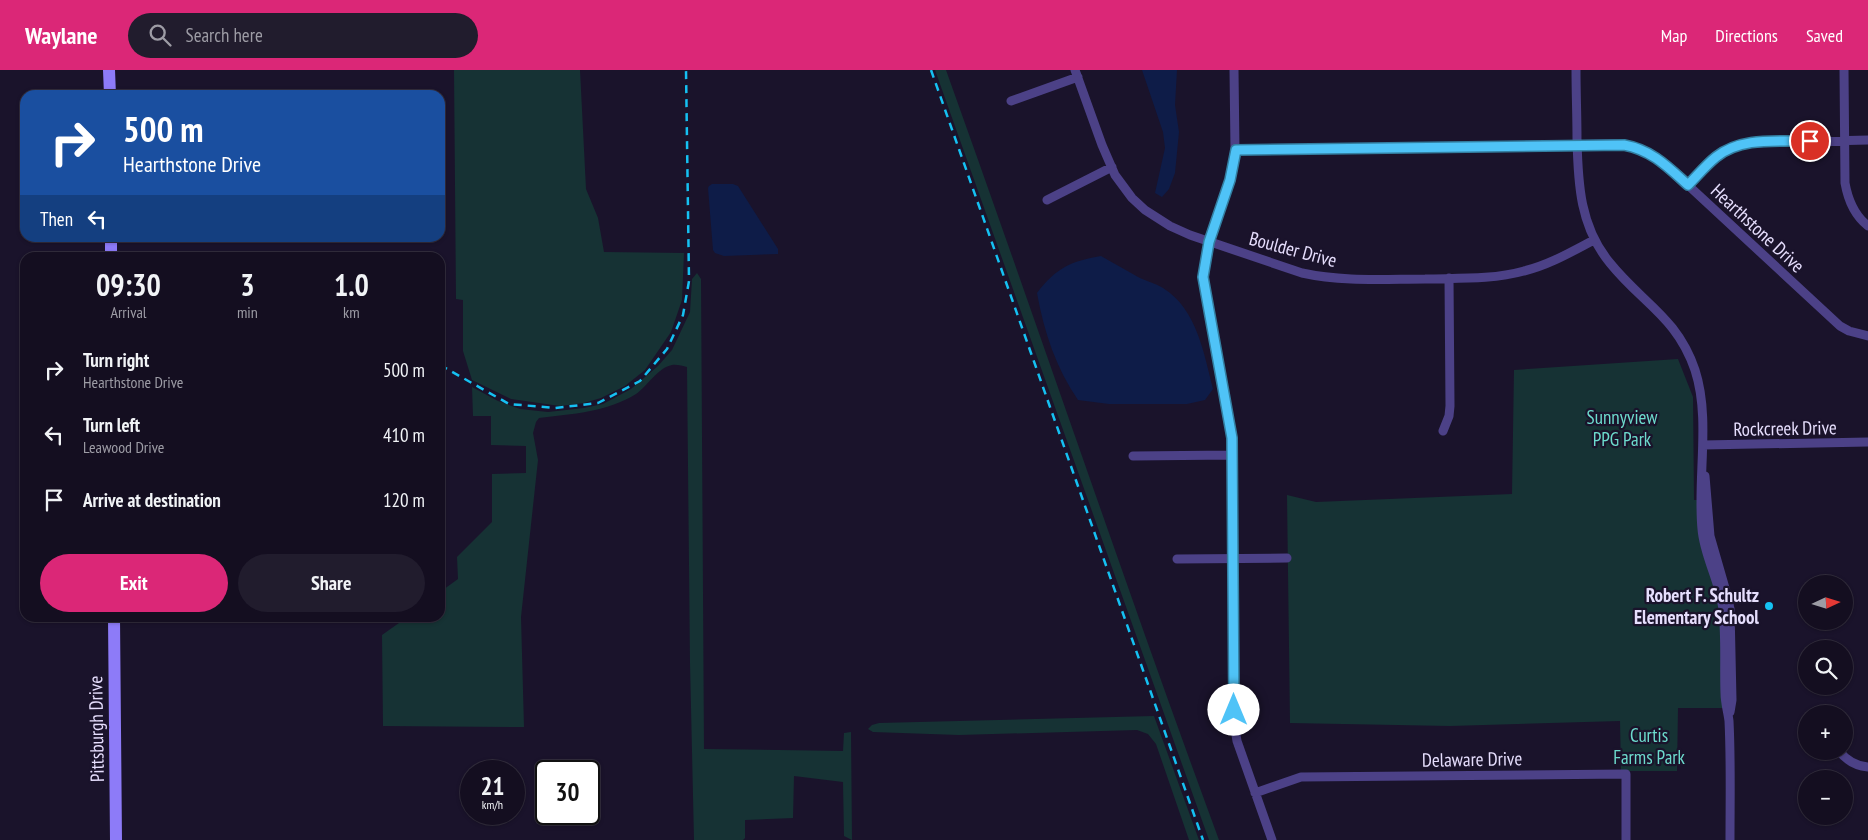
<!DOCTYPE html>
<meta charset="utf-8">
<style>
:root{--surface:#140e20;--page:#211c2d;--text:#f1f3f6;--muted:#9d9ca5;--line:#332e3e;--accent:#db2777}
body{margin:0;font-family:"PT Sans Narrow",sans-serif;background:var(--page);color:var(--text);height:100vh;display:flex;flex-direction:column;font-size:19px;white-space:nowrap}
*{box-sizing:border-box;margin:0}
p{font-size:16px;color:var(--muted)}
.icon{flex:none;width:28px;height:28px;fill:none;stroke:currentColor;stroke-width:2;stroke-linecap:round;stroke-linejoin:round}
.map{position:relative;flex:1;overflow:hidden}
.side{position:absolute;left:20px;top:182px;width:425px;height:370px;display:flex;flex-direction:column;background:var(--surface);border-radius:15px;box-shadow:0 1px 4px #0004,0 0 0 1px var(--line)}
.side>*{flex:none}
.guide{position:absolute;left:20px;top:20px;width:425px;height:152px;border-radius:15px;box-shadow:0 1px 4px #0004,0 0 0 1px var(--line);background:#1a4fa0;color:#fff;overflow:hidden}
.needle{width:32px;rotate:86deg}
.fabs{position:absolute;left:1798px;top:505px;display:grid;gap:10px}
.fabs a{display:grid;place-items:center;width:55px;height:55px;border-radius:50%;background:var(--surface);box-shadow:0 1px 4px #0004,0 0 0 1px var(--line);font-size:25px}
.speed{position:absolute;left:460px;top:690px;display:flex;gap:10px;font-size:25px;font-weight:700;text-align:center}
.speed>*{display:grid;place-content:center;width:65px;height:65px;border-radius:50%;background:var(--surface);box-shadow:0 1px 4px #0004,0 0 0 1px var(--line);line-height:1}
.speed small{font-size:12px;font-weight:400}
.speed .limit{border:2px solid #111;border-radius:8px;background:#fff;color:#111}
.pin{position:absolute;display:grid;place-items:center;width:42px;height:42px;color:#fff;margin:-21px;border:2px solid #fff;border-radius:50%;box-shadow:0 1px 5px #0007}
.me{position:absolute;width:55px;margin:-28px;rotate:0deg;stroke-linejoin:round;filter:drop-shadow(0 0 4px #0008)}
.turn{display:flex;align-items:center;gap:18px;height:105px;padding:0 20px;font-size:22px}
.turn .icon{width:65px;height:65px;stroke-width:2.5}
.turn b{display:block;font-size:35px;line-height:42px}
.then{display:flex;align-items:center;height:48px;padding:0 20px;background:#0003;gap:10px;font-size:19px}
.eta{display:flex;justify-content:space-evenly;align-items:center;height:85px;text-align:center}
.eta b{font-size:30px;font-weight:700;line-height:35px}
.primary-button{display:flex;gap:10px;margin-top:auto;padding:10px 20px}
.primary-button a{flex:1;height:58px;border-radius:30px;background:var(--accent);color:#fff;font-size:20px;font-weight:700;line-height:58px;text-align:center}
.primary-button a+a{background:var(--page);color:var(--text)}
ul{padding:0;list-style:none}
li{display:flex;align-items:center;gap:15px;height:65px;padding:0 20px}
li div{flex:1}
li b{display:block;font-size:19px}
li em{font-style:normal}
header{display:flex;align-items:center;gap:30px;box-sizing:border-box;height:70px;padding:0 25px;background:var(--accent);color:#fff}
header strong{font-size:24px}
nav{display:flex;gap:28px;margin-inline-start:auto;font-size:18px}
.search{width:350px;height:45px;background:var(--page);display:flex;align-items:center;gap:12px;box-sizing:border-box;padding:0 18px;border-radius:28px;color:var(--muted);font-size:19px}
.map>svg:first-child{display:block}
.green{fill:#163234}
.water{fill:#0e1c48}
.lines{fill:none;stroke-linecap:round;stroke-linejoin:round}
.street{stroke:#4c4187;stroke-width:9}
.secondary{stroke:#8d7bf8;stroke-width:12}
.rail{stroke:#15c1f2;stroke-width:2.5;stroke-dasharray:8 6;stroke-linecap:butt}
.route-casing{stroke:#337fa1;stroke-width:12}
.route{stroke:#4fc3f7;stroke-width:9}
.poi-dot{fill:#15c1f2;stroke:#1a132b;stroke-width:2}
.labels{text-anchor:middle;stroke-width:4.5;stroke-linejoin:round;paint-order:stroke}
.street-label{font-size:19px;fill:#e6defd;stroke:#1a132b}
.park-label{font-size:19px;fill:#6ddbcd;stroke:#1a132b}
.poi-label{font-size:19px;font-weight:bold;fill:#e6defd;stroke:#1a132b;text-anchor:end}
</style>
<header>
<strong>Waylane</strong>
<div class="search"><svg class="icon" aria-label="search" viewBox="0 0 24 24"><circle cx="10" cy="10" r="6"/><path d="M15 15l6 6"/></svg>Search here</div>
<nav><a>Map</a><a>Directions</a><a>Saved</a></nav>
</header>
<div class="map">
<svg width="1868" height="770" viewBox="0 0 1868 770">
<rect width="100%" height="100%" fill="#1a132b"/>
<!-- green -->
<path class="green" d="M454 0H580L586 119 598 148 604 182 684 183 682 230 671 262 645 300 625 316 601 328 584 333 560 336 511 329 472 310 463 281V230L456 229Z
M935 0H946C1038 256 1125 515 1219 770H1209Z
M697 203 701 209 704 679 843 681 844 663 851 662 852 770 844 766 843 712 794 706 793 748 745 750V768L743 770H694L690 593 687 297C683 296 676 294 672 295 657 298 648 316 636 324 607 342 572 344 539 348L536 352 533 363 538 390 521 547 524 657 383 656 382 565 406 548H440V522L458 509 457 487 492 452V404L526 403V376L491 375V346H473L472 317 498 331 520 339 548 342 584 338 603 334 631 319 658 296 672 280 690 242 692 209Z
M1678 289 1693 327 1694 430H1698L1720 537 1723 638H1678L1677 701H1621L1620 651 1450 656 1290 653 1287 425 1316 432 1512 424 1514 300Z
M1154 646 1199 770H1189L1156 674 1148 664 1137 660 959 665 873 662 868 659 872 655 879 653Z"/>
<!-- water -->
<path class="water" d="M1142 0H1177L1175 35 1179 62 1175 103 1169 119 1162 127 1155 123 1165 78 1163 62Z
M712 114H733L738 116 778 179V184L724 186 715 183 713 180 708 118 709 116Z
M1101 186C1113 193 1126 200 1138 207 1146 211 1155 213 1163 218 1197 239 1204 284 1213 319L1205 330 1187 334H1109L1078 330C1056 298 1044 262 1037 223 1056 198 1071 191 1101 186Z"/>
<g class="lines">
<!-- street -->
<path class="street" d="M1075 0 1102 75 1115 105 1132 128 1145 140 1170 156 1190 165 1302 203C1343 212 1384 209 1425 209 1457 208 1492 210 1524 201 1549 195 1571 182 1594 170
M1234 0 1235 80 1230 110 1209 171 1203 207 1232 368 1235 659 1237 671 1272 770
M1576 0C1576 23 1577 46 1577 69 1578 114 1580 157 1610 193 1642 233 1677 247 1695 300 1711 349 1697 408 1702 459 1704 487 1721 513 1723 541 1726 568 1724 596 1725 623 1725 633 1728 642 1729 651 1731 691 1730 731 1730 770
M1844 0 1845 113C1848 130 1854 145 1868 156
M1011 31 1078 7
M1235 80 1613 74C1632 75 1648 80 1663 92L1840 256 1849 261 1868 266
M1688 115 1716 87 1724 81 1746 73 1868 70
M1047 130 1112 97
M1443 361 1449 346 1450 336 1449 208
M1703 375 1868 372
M1133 386 1232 385
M1705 406 1710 466 1727 525 1730 539 1732 630 1730 642
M1177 489 1287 488
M1833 643V644
M1839 681C1847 691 1856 696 1868 697
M1255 723 1301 707 1626 704V770"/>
<!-- secondary -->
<path class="secondary" d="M109 0 110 25
M111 168V188
M114 548 116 770"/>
<!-- rail -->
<path class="rail" d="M931 0 1203 770
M440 295 509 334 555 338 598 333 640 311 667 279 683 245 689 211 686 0"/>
</g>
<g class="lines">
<defs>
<path id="route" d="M1234 640 1232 368 1203 207 1209 172 1230 110 1236 80 1624 75C1652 80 1668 97 1688 115 1697 106 1706 95 1716 87 1742 66 1779 72 1810 71"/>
</defs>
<!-- route casing -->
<use href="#route" class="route-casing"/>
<!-- route -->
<use href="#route" class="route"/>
</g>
<!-- markers -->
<circle class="poi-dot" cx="1769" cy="536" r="5"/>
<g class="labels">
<!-- street labels -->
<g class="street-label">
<text transform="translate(1758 158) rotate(43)" y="7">Hearthstone Drive</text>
<text transform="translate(1293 179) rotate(15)" y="7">Boulder Drive</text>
<text transform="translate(1785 358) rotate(-1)" y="7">Rockcreek Drive</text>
<text transform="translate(96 659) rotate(-91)" y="7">Pittsburgh Drive</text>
<text transform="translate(1472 689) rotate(-1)" y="7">Delaware Drive</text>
</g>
<!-- park labels -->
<g class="park-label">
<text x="1622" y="354">Sunnyview<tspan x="1622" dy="22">PPG Park</tspan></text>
<text x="1649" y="672">Curtis<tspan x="1649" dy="22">Farms Park</tspan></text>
</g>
<!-- poi labels -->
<g class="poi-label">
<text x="1759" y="532">Robert F. Schultz<tspan x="1759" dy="22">Elementary School</tspan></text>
</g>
</g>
</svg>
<div class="fabs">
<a><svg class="needle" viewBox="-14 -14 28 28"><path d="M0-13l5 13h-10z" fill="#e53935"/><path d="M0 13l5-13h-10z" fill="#9d9ca5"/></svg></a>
<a><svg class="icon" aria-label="search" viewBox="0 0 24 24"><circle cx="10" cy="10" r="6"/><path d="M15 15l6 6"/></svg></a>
<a>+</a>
<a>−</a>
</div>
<div class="speed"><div>21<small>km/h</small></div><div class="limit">30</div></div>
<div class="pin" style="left:1810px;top:71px;background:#d93025"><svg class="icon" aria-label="arrive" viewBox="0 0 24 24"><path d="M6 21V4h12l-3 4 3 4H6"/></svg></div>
<svg class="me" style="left:1234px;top:640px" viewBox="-20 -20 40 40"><circle r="19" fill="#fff"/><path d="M0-13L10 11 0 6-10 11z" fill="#4fc3f7"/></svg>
<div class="guide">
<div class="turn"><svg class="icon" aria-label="right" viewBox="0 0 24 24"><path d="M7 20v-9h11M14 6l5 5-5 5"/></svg><div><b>500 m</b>Hearthstone Drive</div></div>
<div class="then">Then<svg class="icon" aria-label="left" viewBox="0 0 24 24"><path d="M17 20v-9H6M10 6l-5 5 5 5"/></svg></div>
</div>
<section class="side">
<div class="eta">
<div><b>09:30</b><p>Arrival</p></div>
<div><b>3</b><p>min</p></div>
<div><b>1.0</b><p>km</p></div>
</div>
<ul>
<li><svg class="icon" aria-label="right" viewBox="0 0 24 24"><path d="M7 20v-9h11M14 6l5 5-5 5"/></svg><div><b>Turn right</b><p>Hearthstone Drive</p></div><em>500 m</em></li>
<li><svg class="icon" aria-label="left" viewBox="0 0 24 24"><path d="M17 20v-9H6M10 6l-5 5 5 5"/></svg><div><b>Turn left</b><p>Leawood Drive</p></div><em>410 m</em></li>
<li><svg class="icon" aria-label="arrive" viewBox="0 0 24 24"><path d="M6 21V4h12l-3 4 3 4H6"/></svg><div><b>Arrive at destination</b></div><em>120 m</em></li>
</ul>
<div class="primary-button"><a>Exit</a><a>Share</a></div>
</section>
</div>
